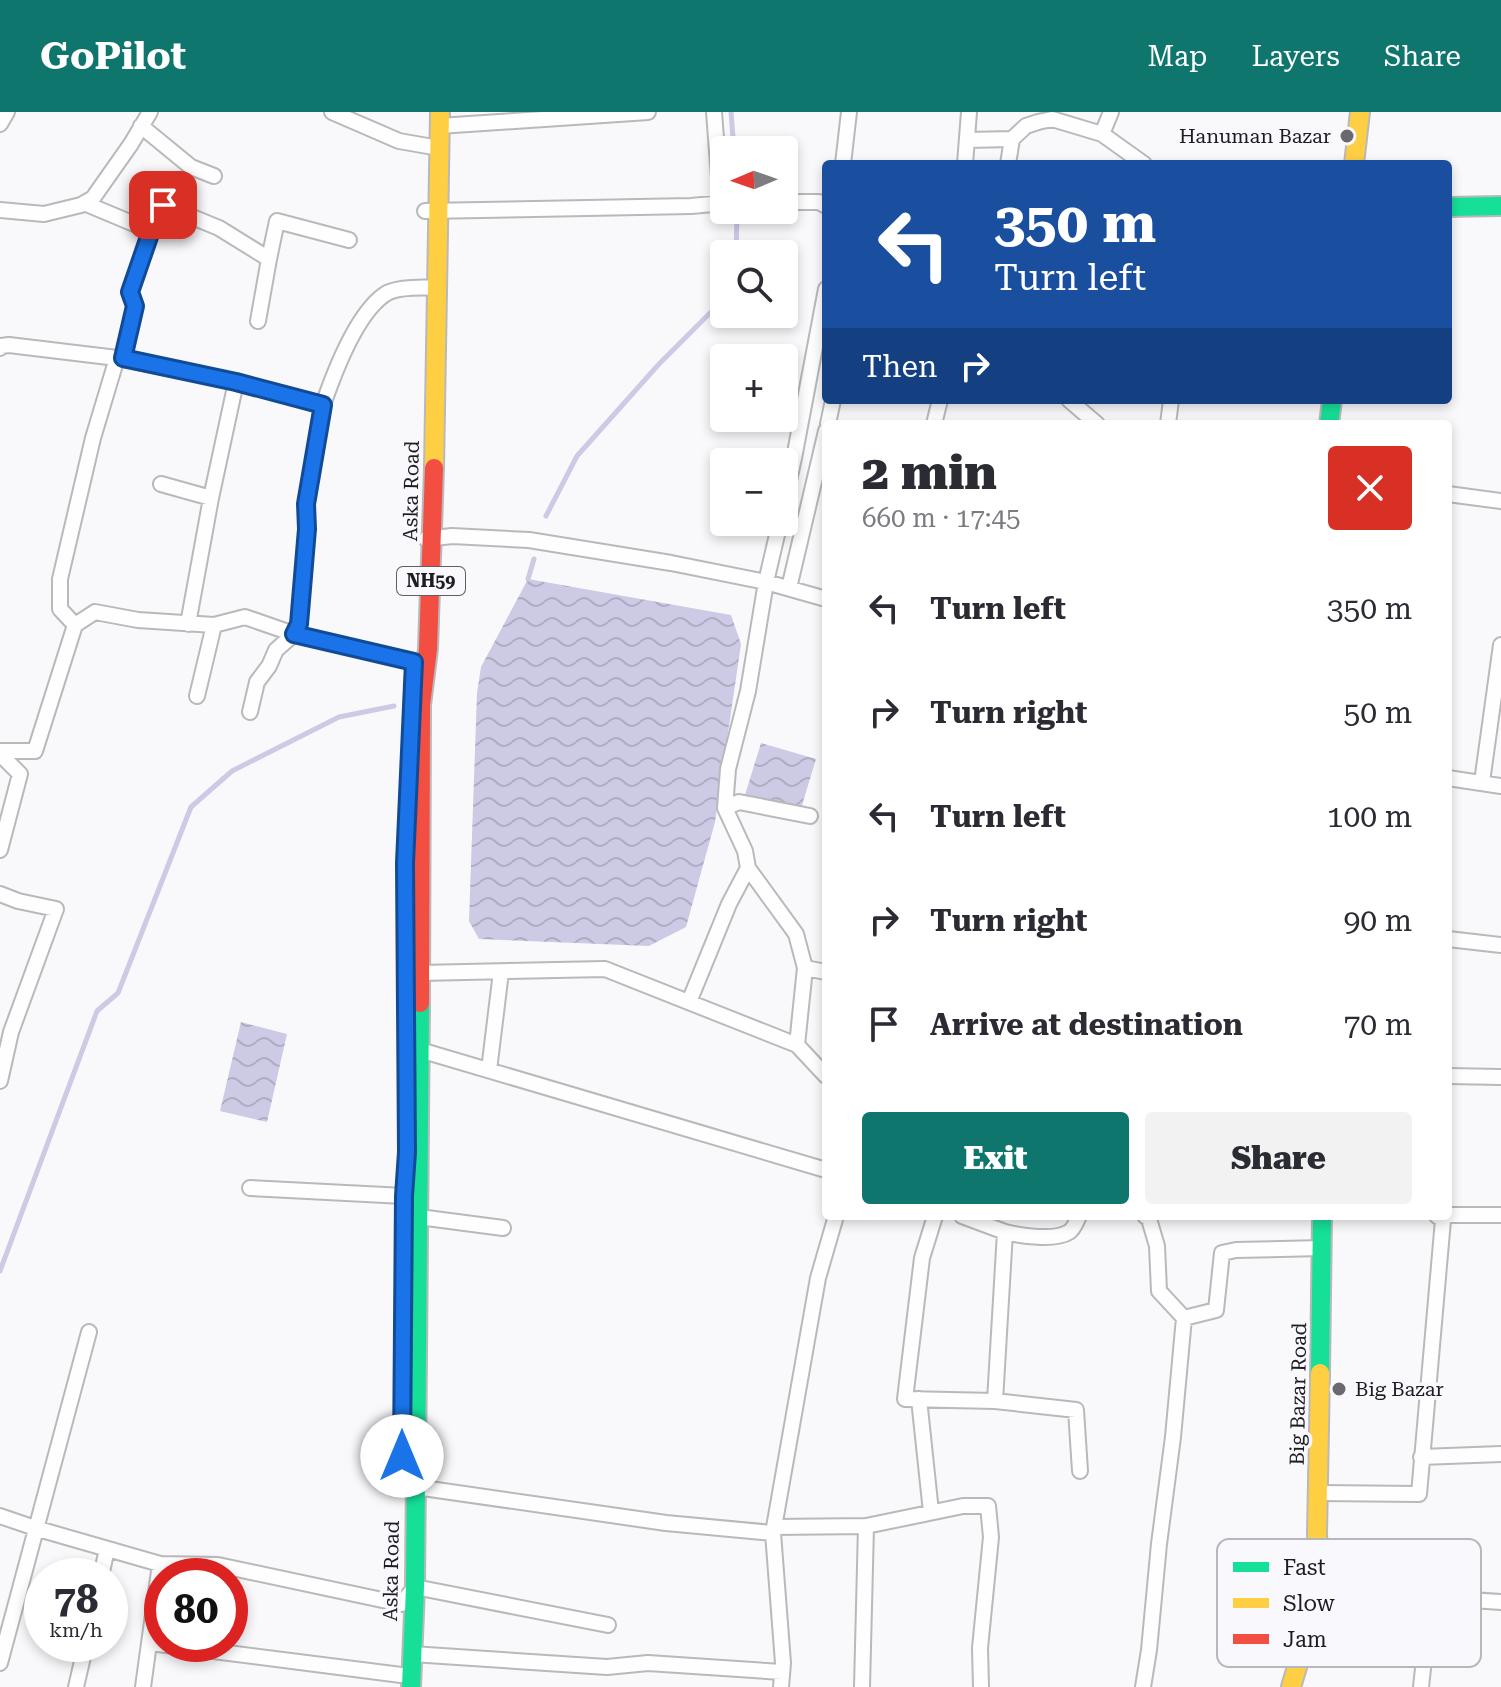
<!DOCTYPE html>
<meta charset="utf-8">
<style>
:root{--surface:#fff;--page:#f2f2f3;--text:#2b2b33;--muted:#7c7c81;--accent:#0f766e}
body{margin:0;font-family:"Roboto Serif",serif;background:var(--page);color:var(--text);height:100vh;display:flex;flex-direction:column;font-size:30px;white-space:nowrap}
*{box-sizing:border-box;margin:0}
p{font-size:26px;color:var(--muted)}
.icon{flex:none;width:44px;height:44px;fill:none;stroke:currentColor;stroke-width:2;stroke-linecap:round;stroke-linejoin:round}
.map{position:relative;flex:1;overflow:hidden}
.panel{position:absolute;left:822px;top:308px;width:630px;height:800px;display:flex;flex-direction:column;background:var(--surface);border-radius:8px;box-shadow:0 4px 12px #0003}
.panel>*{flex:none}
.top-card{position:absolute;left:822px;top:48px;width:630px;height:244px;border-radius:8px;box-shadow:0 4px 12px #0003;background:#1a4fa0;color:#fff;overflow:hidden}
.needle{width:52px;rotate:268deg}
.fabs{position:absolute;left:710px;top:24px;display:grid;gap:16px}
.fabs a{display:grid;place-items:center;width:88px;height:88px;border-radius:8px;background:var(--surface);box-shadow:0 4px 12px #0003;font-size:40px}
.speed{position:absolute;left:24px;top:1446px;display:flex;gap:16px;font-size:40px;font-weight:700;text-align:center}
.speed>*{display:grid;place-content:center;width:104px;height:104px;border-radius:50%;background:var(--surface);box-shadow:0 4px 12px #0003;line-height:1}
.speed small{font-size:20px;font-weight:400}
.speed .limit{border:12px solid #d22;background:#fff;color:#111}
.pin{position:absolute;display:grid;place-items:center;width:68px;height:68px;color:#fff;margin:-34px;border-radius:16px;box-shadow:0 4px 12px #0006}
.me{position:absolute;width:88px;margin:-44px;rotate:0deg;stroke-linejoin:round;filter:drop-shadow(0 0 6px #0008)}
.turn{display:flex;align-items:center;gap:28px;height:168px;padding:0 40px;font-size:36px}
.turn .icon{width:104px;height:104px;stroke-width:2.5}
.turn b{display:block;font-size:56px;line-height:68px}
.then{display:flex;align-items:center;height:76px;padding:0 40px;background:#0003;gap:16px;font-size:30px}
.round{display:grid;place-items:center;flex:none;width:84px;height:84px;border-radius:8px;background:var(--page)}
.summary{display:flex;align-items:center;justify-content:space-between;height:136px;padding:0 40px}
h1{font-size:48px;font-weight:800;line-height:60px}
.button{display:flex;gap:16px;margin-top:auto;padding:16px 40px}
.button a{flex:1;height:92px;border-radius:8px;background:var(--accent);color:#fff;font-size:32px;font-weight:800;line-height:92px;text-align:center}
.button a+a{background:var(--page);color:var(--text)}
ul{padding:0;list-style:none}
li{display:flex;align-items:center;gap:24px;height:104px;padding:0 40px}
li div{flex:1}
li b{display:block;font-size:30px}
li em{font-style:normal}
header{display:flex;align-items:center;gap:48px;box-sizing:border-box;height:112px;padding:0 40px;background:var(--accent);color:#fff}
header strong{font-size:38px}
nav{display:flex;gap:44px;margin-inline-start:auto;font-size:28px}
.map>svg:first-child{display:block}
.water{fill:url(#water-waves)}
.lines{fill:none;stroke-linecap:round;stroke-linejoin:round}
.stream{stroke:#cccae5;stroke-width:5}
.street-casing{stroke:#b9b9bc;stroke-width:18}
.fast-casing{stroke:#b9b9bc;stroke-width:22}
.slow-casing{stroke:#b9b9bc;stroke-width:22}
.jam-casing{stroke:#b9b9bc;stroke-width:22}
.street{stroke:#fefeff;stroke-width:14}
.fast{stroke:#16e098;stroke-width:18}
.slow{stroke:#ffcf43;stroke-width:18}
.jam{stroke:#f24e42;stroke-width:18}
.route-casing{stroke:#114b97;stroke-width:20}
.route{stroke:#1a73e8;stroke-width:14}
.poi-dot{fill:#6a6a6e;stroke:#f8f8fd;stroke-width:3}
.labels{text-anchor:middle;stroke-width:7;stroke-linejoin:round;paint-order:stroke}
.shield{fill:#f8f8fd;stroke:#5f5f63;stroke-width:2}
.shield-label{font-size:18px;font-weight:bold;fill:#1d1d21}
.poi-label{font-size:20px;fill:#1d1d21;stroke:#f8f8fd;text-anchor:end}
.street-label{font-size:20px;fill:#1d1d21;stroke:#f8f8fd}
.key{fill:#f8f8fd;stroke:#b6b6bb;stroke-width:2}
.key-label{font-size:22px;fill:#1d1d21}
</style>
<header>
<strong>GoPilot</strong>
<nav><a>Map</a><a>Layers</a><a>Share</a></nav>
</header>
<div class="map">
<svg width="1501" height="1575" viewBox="0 0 1501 1575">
<defs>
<pattern id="water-waves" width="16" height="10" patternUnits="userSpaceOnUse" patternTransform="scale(2)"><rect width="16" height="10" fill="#cccae5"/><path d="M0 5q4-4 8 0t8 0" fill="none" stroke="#afadc4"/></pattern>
</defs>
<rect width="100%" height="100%" fill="#f9f9fc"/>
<!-- water -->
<path class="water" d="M528 467 731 503 741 532 715 710 686 815 649 834 479 827 469 809 477 581 481 555Z
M761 631 816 647 800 700 745 683Z
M241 910 287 922 267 1010 220 999Z"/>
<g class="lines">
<!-- stream -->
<path class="stream" d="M731 0 734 38
M736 142 737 103
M546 404 577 344 659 252 721 190 724 181
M528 467 534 447
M0 1159 97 899 118 881 191 695 232 659 339 605 394 594"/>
<defs>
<path id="street" d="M332 0 399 29 439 36
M714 0 721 92
M1111 0 1102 22 1144 52
M0 12 7 0
M141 14 191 55 214 64
M439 14 648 0
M967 28 1012 27 1026 14 1038 10 1052 7 1102 22
M843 52 849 0
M965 52 969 0
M1008 52 1012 27
M784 90H819L826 94
M84 91 151 119 163 93 219 116 269 147 277 109 349 128
M0 98 44 102 81 93 93 86 131 32 150 0
M425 99 691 94 724 91
M258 209 269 147
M0 236 1 234 9 233 117 246 93 326 60 467V497L75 513 35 639H0
M117 246 236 270 323 293C334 261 357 199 387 181 398 175 425 175 437 176
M123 246 135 194 130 180 151 119
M1069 288 1097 312
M828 312 833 288
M934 312 940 288
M1168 312 1171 288
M161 372 211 386 236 270
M1448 382 1501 389
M784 391 794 346 826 177
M426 427 452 424 529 428 671 451 766 470 826 487
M789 476 826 319
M188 512 211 386
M75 513 95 500 138 508 214 513 245 505 294 522 299 512 307 417 306 392 323 293
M197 584 214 513
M250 600 257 570 269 554 276 538 294 522 414 550H426
M0 642 20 662 0 738
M1448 666 1501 674
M1482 670 1501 533
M725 696 739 690 810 704
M748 756 796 822 805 856 797 933
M0 782 18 789 56 797 11 920 0 969
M1448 827 1501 833
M805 856 826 860
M420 861 605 857 797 933 826 964
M689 890 729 792 748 756 745 739 725 696 728 657 748 579 766 470 780 410
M420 938 826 1058
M489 958 501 860
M1448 964 1501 965
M250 1076 404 1084
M1448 1103H1501
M935 1104 922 1146 905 1287 995 1289 1076 1298 1080 1359
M962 1104 1005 1120 995 1289
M1145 1104 1149 1107 1157 1134 1159 1179 1184 1206 1216 1198 1222 1141 1236 1138 1322 1136
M419 1105 503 1116
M1005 1120C1021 1124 1055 1129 1069 1120 1074 1117 1076 1110 1079 1104
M919 1287 931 1400
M1421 1345 1501 1342
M402 1373 666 1411 773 1421
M1319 1381 1419 1382 1443 1108 1437 1104
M0 1404 35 1416 160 1452 218 1453 401 1492 415 1475 608 1513
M774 1415 866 1414 963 1394H988L991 1425 980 1536 981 1575
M1320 1461C1380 1473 1439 1487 1501 1490
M101 1464 107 1437
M150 1531 401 1563
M412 1542 607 1555 648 1551 782 1560
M0 1551 89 1220
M76 1575 86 1532
M143 1575 160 1452
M781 1575 783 1551 773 1421 818 1166 836 1104
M862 1575 866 1414
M1143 1575 1149 1538 1159 1432 1173 1325 1184 1206
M1421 1575 1431 1483"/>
<path id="fast" d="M1448 95 1501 94
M1329 312 1332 288
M1320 1261 1322 1104
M411 1575 415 1475 420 891"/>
<path id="slow" d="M1354 52 1360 0
M434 356 440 0
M1291 1575 1314 1499 1320 1461 1317 1423 1320 1261"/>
<path id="jam" d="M420 891 421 593 428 537 434 356"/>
</defs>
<!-- street casing -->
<use href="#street" class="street-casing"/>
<!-- fast casing -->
<use href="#fast" class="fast-casing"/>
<!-- slow casing -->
<use href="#slow" class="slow-casing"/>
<!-- jam casing -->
<use href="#jam" class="jam-casing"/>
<!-- street -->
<use href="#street" class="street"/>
<!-- fast -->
<use href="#fast" class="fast"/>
<!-- slow -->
<use href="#slow" class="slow"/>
<!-- jam -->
<use href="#jam" class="jam"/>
</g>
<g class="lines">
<defs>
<path id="route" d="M163 93 151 119 130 180 135 194 123 246 236 270 323 293 306 392 307 417 299 512 294 522 414 550 405 751 407 1040 404 1084 402 1344"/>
</defs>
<!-- route casing -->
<use href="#route" class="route-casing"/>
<!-- route -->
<use href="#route" class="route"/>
</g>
<!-- markers -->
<g class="poi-dot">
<circle cx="1347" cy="24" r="8"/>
<circle cx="1339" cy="1277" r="8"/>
</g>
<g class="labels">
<!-- shield labels -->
<rect class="shield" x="397" y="455" width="68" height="28" rx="6"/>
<g class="shield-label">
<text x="431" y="475">NH59</text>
</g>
<!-- poi labels -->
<g class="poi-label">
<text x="1331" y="31">Hanuman Bazar</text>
<text x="1355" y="1284" text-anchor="start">Big Bazar</text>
</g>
<!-- street labels -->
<g class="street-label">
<text transform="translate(411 379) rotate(-89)" y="7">Aska Road</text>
<text transform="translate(1298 1282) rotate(-89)" y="7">Big Bazar Road</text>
<text transform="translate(391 1459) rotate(-89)" y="7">Aska Road</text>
</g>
</g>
<!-- legend -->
<rect x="1217" y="1427" width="264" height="128" rx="12" class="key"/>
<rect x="1233" y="1450" width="36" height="10" fill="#16e098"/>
<rect x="1233" y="1486" width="36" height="10" fill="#ffcf43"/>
<rect x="1233" y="1522" width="36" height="10" fill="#f24e42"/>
<g class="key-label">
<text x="1283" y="1463">Fast</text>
<text x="1283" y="1499">Slow</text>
<text x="1283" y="1535">Jam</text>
</g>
</svg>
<div class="fabs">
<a><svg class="needle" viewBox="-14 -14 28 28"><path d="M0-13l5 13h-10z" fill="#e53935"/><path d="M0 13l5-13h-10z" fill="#7c7c81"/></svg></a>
<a><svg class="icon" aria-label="search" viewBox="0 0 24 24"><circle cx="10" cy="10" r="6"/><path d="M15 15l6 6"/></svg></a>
<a>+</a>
<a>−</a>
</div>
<div class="speed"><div>78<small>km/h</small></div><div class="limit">80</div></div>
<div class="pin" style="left:163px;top:93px;background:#d93025"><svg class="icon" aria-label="arrive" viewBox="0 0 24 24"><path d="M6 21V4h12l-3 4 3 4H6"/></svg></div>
<svg class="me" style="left:402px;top:1344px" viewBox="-20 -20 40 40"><circle r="19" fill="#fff"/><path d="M0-13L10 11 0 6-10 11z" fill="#1a73e8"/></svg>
<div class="top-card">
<div class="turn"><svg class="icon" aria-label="left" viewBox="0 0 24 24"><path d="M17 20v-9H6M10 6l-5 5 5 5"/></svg><div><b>350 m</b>Turn left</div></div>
<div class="then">Then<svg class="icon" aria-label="right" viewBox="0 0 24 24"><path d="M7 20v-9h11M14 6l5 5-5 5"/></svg></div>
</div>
<section class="panel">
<div class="summary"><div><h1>2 min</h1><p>660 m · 17:45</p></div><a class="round" style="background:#d93025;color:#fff"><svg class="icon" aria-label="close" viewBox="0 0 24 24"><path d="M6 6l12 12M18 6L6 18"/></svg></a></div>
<ul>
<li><svg class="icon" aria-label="left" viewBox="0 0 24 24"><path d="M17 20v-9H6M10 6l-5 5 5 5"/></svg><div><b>Turn left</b></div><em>350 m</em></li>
<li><svg class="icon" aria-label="right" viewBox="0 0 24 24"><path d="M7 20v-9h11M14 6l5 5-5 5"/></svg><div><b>Turn right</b></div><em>50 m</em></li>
<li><svg class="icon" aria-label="left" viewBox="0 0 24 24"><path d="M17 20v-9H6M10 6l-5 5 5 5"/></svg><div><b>Turn left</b></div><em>100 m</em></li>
<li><svg class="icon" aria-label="right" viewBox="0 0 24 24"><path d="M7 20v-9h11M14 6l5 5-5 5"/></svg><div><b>Turn right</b></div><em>90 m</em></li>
<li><svg class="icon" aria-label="arrive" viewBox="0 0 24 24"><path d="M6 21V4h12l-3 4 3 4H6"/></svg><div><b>Arrive at destination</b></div><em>70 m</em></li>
</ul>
<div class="button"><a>Exit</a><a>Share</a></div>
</section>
</div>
